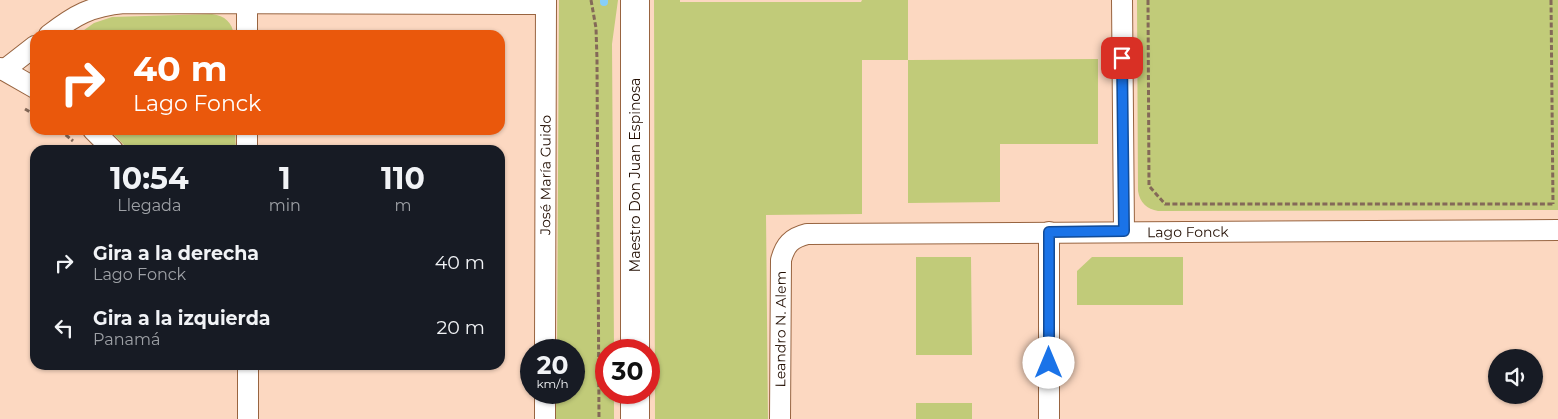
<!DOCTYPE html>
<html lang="es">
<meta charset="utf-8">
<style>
:root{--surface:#171b24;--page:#242831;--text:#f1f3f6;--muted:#9ea1a6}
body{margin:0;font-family:Montserrat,sans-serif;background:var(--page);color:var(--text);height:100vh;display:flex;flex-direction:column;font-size:19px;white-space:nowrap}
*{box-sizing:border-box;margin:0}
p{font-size:16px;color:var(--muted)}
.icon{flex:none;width:28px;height:28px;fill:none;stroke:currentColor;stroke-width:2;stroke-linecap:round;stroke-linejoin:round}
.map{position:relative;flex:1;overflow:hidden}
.side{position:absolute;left:30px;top:145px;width:475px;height:225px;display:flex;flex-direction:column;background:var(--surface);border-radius:15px;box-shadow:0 1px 4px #0004}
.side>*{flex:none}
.banner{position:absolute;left:30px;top:30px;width:475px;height:105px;border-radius:15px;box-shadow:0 1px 4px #0004;background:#ea580c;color:#fff;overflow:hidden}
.tools{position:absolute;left:1488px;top:349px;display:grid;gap:10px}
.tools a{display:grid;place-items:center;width:55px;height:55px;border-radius:50%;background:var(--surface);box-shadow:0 1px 4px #0004;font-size:25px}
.speed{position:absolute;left:520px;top:339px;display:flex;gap:10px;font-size:25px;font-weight:700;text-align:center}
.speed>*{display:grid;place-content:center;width:65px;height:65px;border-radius:50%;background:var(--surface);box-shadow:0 1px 4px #0004;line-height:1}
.speed small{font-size:12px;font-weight:400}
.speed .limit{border:8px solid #d22;background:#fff;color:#111}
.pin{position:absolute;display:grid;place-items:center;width:42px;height:42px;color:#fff;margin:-21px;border-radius:10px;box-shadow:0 2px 8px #0006}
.me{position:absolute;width:55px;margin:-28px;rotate:0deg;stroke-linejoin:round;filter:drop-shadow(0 0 4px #0008)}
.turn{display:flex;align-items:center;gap:18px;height:105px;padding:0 20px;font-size:22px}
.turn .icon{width:65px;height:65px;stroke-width:2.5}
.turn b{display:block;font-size:35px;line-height:42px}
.eta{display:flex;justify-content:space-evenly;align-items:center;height:85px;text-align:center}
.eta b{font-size:30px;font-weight:700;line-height:35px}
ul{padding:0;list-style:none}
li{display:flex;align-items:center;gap:15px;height:65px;padding:0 20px}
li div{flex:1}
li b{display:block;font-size:19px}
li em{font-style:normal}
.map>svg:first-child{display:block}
.green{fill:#c1cb79}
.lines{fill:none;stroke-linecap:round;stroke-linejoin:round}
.stream{stroke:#87cff8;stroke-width:8}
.minor-casing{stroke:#986440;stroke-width:22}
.secondary-casing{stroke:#986440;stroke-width:30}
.path{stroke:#846958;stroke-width:3;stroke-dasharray:5 2.5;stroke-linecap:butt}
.minor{stroke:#fff;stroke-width:20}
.secondary{stroke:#fff;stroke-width:28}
.route-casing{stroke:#114b97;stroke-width:12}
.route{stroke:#1a73e8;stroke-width:9}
.labels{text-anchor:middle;stroke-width:4;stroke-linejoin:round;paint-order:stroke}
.street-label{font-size:14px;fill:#210d01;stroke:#fff}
</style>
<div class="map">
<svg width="1558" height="419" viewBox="0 0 1558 419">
<rect width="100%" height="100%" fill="#fcd8c1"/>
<!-- green -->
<path class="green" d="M559 0H618L612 44 614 350H606V392L614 393V419H556V393L574 392V350H557Z
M654 0H680V2H861L862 0H908V60L1098 59V144H1000V202L908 203V60H862V214L766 215 768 419H655Z
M1137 0H1558V210L1158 211C1147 209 1140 203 1138 191Z
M212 14C225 16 232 22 234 35H77L94 23 112 17Z
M109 130H235L236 150H129Z
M916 257H971L972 355H916Z
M1092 257H1183V305H1077V271Z
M916 403H972V419H916Z"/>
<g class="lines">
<!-- stream -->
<path class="stream" d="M604 0V2"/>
<defs>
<g id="minor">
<path d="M247 0V35"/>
<path d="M1122 0 1124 231"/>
<path d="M49 35C75 15 91 6 124 3L546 4"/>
<path d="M0 68 35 88"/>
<path d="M4 70 35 46"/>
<path d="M93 130 113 150"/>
<path d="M247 130V150"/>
<path d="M1049 232V419"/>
<path id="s1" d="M545 350 546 0"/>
<path d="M248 365V419"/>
<path d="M545 419V392"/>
<path id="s2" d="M780 419 781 260C785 245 791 238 807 234L1558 230"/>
</g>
<path id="secondary" d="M635 0V350
M635 392V419"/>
</defs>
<!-- minor casing -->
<use href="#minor" class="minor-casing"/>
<!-- secondary casing -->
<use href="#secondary" class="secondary-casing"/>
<!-- path -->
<path class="path" d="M591 0 596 28 597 60 599 419
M1148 0 1149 186 1165 204H1553
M1551 0 1553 204
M25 109 35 115
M60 130 73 141"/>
<!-- minor -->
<use href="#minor" class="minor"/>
<!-- secondary -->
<use href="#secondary" class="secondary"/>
</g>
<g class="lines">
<defs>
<path id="route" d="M1049 363V232L1124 231 1122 58"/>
</defs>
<!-- route casing -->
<use href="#route" class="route-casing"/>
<!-- route -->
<use href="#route" class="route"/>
</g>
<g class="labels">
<!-- street labels -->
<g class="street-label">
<text dy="5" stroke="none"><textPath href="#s1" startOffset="175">José María Guido</textPath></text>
<text transform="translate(635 175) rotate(-90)" y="5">Maestro Don Juan Espinosa</text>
<text dy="5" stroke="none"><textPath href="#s2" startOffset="579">Lago Fonck</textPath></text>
<text dy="5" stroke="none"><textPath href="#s2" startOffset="90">Leandro N. Alem</textPath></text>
</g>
</g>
</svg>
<div class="tools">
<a><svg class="icon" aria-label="sound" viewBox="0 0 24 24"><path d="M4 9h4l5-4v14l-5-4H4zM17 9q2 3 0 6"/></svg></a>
</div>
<div class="speed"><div>20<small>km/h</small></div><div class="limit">30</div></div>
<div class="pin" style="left:1122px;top:58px;background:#d93025"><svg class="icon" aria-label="arrive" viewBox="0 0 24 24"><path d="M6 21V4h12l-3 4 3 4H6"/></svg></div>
<svg class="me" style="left:1049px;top:363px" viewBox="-20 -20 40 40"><circle r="19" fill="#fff"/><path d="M0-13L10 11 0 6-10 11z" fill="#1a73e8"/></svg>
<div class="banner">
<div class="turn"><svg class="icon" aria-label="right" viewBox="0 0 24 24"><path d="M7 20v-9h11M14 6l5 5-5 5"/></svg><div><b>40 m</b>Lago Fonck</div></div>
</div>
<section class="side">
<div class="eta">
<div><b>10:54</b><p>Llegada</p></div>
<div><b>1</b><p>min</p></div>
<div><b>110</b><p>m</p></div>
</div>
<ul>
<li><svg class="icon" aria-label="right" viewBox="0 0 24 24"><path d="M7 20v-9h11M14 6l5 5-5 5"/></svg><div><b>Gira a la derecha</b><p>Lago Fonck</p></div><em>40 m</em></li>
<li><svg class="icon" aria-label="left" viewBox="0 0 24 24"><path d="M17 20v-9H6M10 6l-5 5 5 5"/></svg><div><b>Gira a la izquierda</b><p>Panamá</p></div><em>20 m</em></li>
</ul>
</section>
</div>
